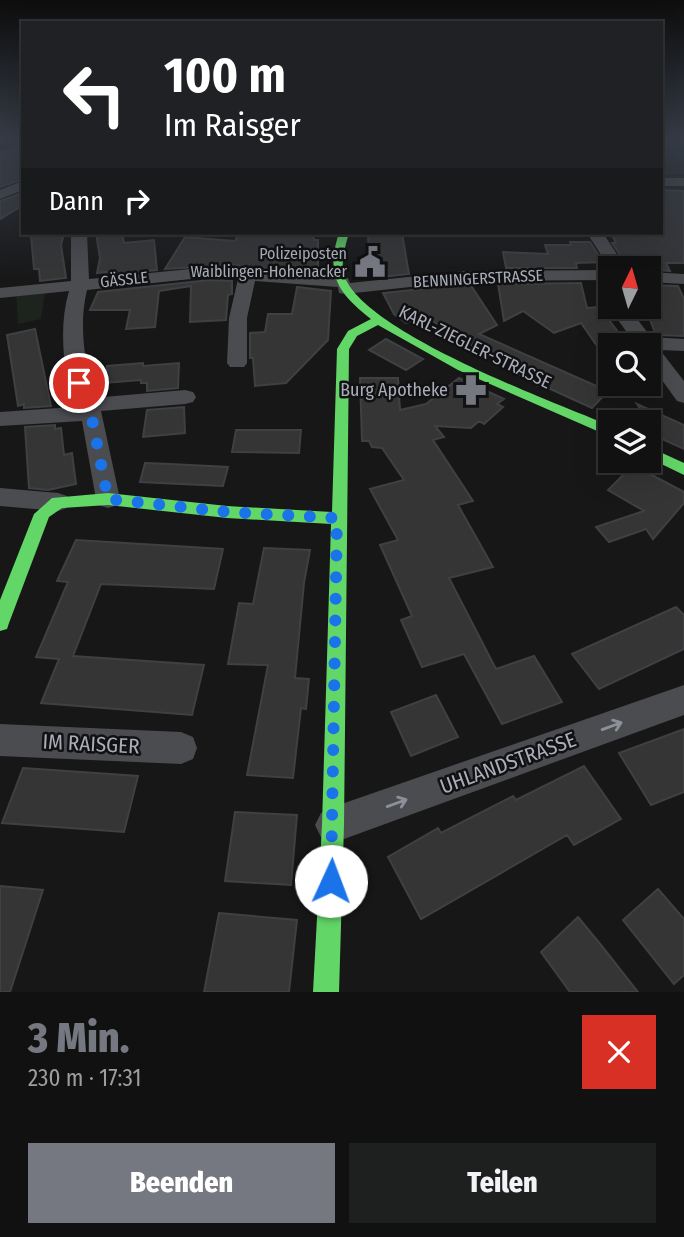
<!DOCTYPE html>
<html lang="de">
<meta charset="utf-8">
<style>
:root{--surface:#111;--page:#1e1f1f;--text:#f1f3f6;--muted:#9c9d9f;--line:#303131;--accent:#757880}
body{margin:0;font-family:"Fira Sans Condensed",sans-serif;background:var(--page);color:var(--text);height:100vh;display:flex;flex-direction:column;font-size:26px;white-space:nowrap}
*{box-sizing:border-box;margin:0}
p{font-size:23px;color:var(--muted)}
.icon{flex:none;width:38px;height:38px;fill:none;stroke:currentColor;stroke-width:2;stroke-linecap:round;stroke-linejoin:round}
.map{position:relative;height:992px;overflow:hidden}
.panel{display:flex;flex-direction:column;background:var(--surface);flex:1}
.panel>*{flex:none}
.banner{position:absolute;left:21px;top:21px;width:642px;height:214px;border-radius:0px;box-shadow:0 7px 28px #0002,0 0 0 2px var(--line);background:#202124;color:#fff;overflow:hidden}
.needle{width:46px;rotate:5deg}
.buttons{position:absolute;left:598px;top:256px;display:grid;gap:14px}
.buttons a{display:grid;place-items:center;width:63px;height:63px;border-radius:0px;background:var(--surface);box-shadow:0 7px 28px #0002,0 0 0 2px var(--line);font-size:35px}
.pin{position:absolute;display:grid;place-items:center;width:60px;height:60px;color:#fff;margin:-30px;border:4px solid #fff;border-radius:50%;box-shadow:0 2px 7px #0007}
.me{position:absolute;width:77px;margin:-38px;rotate:2deg;stroke-linejoin:round;filter:drop-shadow(0 0 5px #0008)}
.turn{display:flex;align-items:center;gap:24px;height:147px;padding:0 28px;font-size:32px}
.turn .icon{width:91px;height:91px;stroke-width:2.5}
.turn b{display:block;font-size:49px;line-height:60px}
.then{display:flex;align-items:center;height:66px;padding:0 28px;background:#0003;gap:14px;font-size:26px}
.round{display:grid;place-items:center;flex:none;width:74px;height:74px;border-radius:0px;background:var(--page)}
.overview{display:flex;align-items:center;justify-content:space-between;height:119px;padding:0 28px}
h1{font-size:42px;font-weight:800;line-height:52px;color:var(--accent)}
.cta{display:flex;gap:14px;margin-top:auto;padding:14px 28px}
.cta a{flex:1;height:80px;border-radius:0px;background:var(--accent);color:#fff;font-size:28px;font-weight:800;line-height:80px;text-align:center}
.cta a+a{background:var(--page);color:var(--text)}
.map>svg:first-child{display:block}
.green{fill:#1d241e}
.building{fill:#353536;stroke:#3f4043;stroke-width:2}
.lines{fill:none;stroke-linecap:round;stroke-linejoin:round}
.street{fill:#4b4c50;fill-rule:evenodd}
.fast{fill:#63d668;fill-rule:evenodd}
.oneway{stroke:#8c9099}
.route{stroke:#1a73e8;stroke-width:12;stroke-dasharray:0 21.6}
.labels{text-anchor:middle;stroke-width:5;stroke-linejoin:round;paint-order:stroke}
.far-poi-label{font-size:16px;fill:#a8adb8;stroke:#111113;text-anchor:end}
.far-street-label{font-size:16px;fill:#a8adb8;stroke:#111113}
.street-label{font-size:18px;fill:#a8adb8;stroke:#111113}
.poi-label{font-size:18px;fill:#a8adb8;stroke:#111113;text-anchor:end}
.near-street-label{font-size:21px;fill:#a8adb8;stroke:#111113}
</style>
<div class="map">
<svg width="684" height="992" viewBox="0 0 684 992">
<rect width="100%" height="100%" fill="#171717"/>
<!-- green -->
<path class="green" d="M662 140H684V174L662 175Z
M45 290 41 319 18 324 16 293Z"/>
<!-- building -->
<path class="building" d="M23 147V179L0 187V152Z
M662 190 684 191V263H666L670 271 649 269 642 268 639 262H625L612 243H616L611 233H662Z
M23 193V205L0 219V201Z
M64 233 61 245 66 278 40 281 39 269H34L31 235Z
M96 233H122L124 243 154 240 157 270 104 275 106 272 97 273 100 258Z
M239 233H313L314 240H318V273L232 265 165 269 185 237 235 241Z
M368 233H402L409 274 374 278 369 268Z
M570 242H590L603 262 576 263 577 268H506L503 252 548 254 545 245H571Z
M210 280 232 281V294L228 295 226 320 190 322 191 286 159 291 155 327 126 329 130 310H90L98 292Z
M581 283 587 308 599 307 628 345H611V366L581 323 554 333 523 311 504 321 498 284Z
M470 284 497 325 479 334 608 391 592 408 535 382 538 386 426 317 406 323 394 314 383 293Z
M649 285 678 286 684 299V336L656 335 649 317Z
M297 287 331 291 328 340 286 383 255 386 253 358H250V333L265 332 268 314H292Z
M35 329 51 406 24 408V404L18 406 7 335Z
M386 339 423 359 406 370 369 350Z
M143 363V366L179 363 178 388 147 391V383H141V380L104 383 107 366Z
M360 378H398L400 410 426 404 459 378 504 399 497 404 503 407 484 424 479 421 471 428 435 426 444 437 433 440 473 501 458 505 493 567 449 578 496 669 534 656 562 702 502 724 464 654 422 667 401 620 412 616 380 545 398 540 370 489 404 480 382 448 372 447 369 441H362Z
M637 404 684 425V449L649 433V422Z
M184 407 185 433 143 437 147 410Z
M55 425V429L61 428 64 455 72 453 76 484 48 490 29 488 25 427Z
M236 430H301L299 453 232 452Z
M145 463 170 464 228 467 223 486 140 482Z
M633 465 684 492V503L653 539 646 529 609 542 596 527 644 511 608 490Z
M76 540 223 549 214 589 101 584 73 656 204 665 192 715 41 703 59 659 36 657 68 582 57 581Z
M264 548 310 550 304 583 295 678 309 679 306 709 301 708 293 778 247 775 268 665 228 664 239 603 253 604Z
M676 607 684 615V649L599 689 572 654Z
M436 695 458 737 411 756 391 712Z
M684 729V792L651 805 619 753Z
M584 766 621 819 574 845 567 835 421 919 388 857 438 828 441 833 513 796 516 800Z
M23 768 138 776 124 832 2 823Z
M235 812 297 815 291 885 225 881Z
M0 886 43 890 10 992H0Z
M658 889 684 919V975L674 984 623 920Z
M219 913 297 920 289 992H204Z
M578 917 601 945 638 992H570L541 952Z"/>
<g class="lines">
<!-- street -->
<path class="street" d="M662 178H684V186H662Z
M23 181V190L0 199V190Z
M71 233H87L89 279 210 267 342 277 348 278 350 283 466 271 611 270V280L466 281 345 294 339 293 338 287 255 281 247 318V363L244 367H230L227 363 229 318 238 279 210 277 87 290C78 327 86 361 92 398L185 390 193 392 196 397 193 402 185 404 101 411 120 499 117 505 108 508 99 505 96 499 82 421 0 426V412L73 407C64 370 58 328 69 291L0 298V288L71 281Z
M587 233H603L626 268 611 270Z
M649 272 684 274V284L649 282Z
M611 302V306H627L651 337 684 339V351L660 350 684 381V403L677 401 649 362V345H636L608 306Z
M0 488 58 493 67 496 70 502 67 508 58 511 0 506Z
M684 685V715L333 843 321 837 315 825 321 813 333 807Z
M0 724 181 732 193 737 197 748 193 759 181 764 0 756Z"/>
<!-- fast -->
<path class="fast" d="M339 233H349C345 247 339 266 346 280 374 336 551 401 611 426V437L458 370 378 325 357 336 349 349 344 825 339 992H313L322 825 331 524 227 518 108 505 62 508 49 517 9 623 7 629 0 631V600L34 514 52 498 108 493 227 506 332 512 337 349 348 331 371 319C338 293 325 275 339 233Z
M649 447 684 463V475L649 458Z"/>
</g>
<!-- one-way arrows -->
<defs><path id="oneway-shaft" d="M-6 0H5M1.5-3L5.5 0L1.5 3" fill="none" stroke-width="1.6" stroke-linecap="round" stroke-linejoin="round" transform="scale(1.75)"/></defs>
<g class="oneway">
<use href="#oneway-shaft" transform="translate(612 726) rotate(-20)"/>
<use href="#oneway-shaft" transform="translate(397 803) rotate(-20)"/>
</g>
<!-- sky -->
<linearGradient id="sky" x2="0" y2="1"><stop stop-color="#0d0d0d"/><stop offset="0.5" stop-color="#363c47"/><stop offset="1" stop-color="#363c47" stop-opacity="0"/></linearGradient>
<rect width="684" height="279" fill="url(#sky)"/>
<g class="lines">
<!-- route -->
<path class="route" d="M79 383 83 406 91 414 108 499 228 512 337 518 331 881"/>
</g>
<!-- icons -->
<defs>
<symbol id="civic-bare" viewBox="-9 -9 18 18"><path d="M-.6-6.5H3V-4.5H.6V-3L4-1V1h2V6H-6V1h2V-1L-.6-3ZM-1.2 2.5V6h2.4V2.5Z" fill="#757880" stroke="#111113" stroke-width="2.5" paint-order="stroke"/></symbol>
<symbol id="pharmacy-bare" viewBox="-9 -9 18 18"><path d="M-2-6h4v4h4v4h-4v4h-4v-4h-4v-4h4Z" fill="#757880" stroke="#111113" stroke-width="2.5" paint-order="stroke"/></symbol>
</defs>
<g fill-rule="evenodd">
<use href="#civic-bare" x="348" y="240" width="44" height="44"/>
<use href="#pharmacy-bare" x="449" y="368" width="44" height="44"/>
</g>
<g class="labels">
<!-- far-poi labels -->
<g class="far-poi-label">
<text x="347" y="259">Polizeiposten<tspan x="347" dy="18">Waiblingen-Hohenacker</tspan></text>
</g>
<!-- far-street labels -->
<g class="far-street-label">
<text transform="translate(478 278) rotate(-3)" y="6">BENNINGERSTRASSE</text>
<text transform="translate(124 279) rotate(-6)" y="6">GÄSSLE</text>
</g>
<!-- street labels -->
<g class="street-label">
<text transform="translate(475 347) rotate(26)" y="6">KARL-ZIEGLER-STRASSE</text>
</g>
<!-- poi labels -->
<g class="poi-label">
<text x="448" y="396">Burg Apotheke</text>
</g>
<!-- near-street labels -->
<g class="near-street-label">
<text transform="translate(91 744) rotate(3)" y="7">IM RAISGER</text>
<text transform="translate(508 763) rotate(-20)" y="7">UHLANDSTRASSE</text>
</g>
</g>
</svg>
<div class="buttons">
<a><svg class="needle" viewBox="-14 -14 28 28"><path d="M0-13l5 13h-10z" fill="#e53935"/><path d="M0 13l5-13h-10z" fill="#9c9d9f"/></svg></a>
<a><svg class="icon" aria-label="search" viewBox="0 0 24 24"><circle cx="10" cy="10" r="6"/><path d="M15 15l6 6"/></svg></a>
<a><svg class="icon" aria-label="layers" viewBox="0 0 24 24"><path d="M12 4l9 5-9 5-9-5zM3 14l9 5 9-5"/></svg></a>
</div>
<div class="pin" style="left:79px;top:383px;background:#d93025"><svg class="icon" aria-label="arrive" viewBox="0 0 24 24"><path d="M6 21V4h12l-3 4 3 4H6"/></svg></div>
<svg class="me" style="left:331px;top:881px" viewBox="-20 -20 40 40"><circle r="19" fill="#fff"/><path d="M0-13L10 11 0 6-10 11z" fill="#1a73e8"/></svg>
<div class="banner">
<div class="turn"><svg class="icon" aria-label="left" viewBox="0 0 24 24"><path d="M17 20v-9H6M10 6l-5 5 5 5"/></svg><div><b>100 m</b>Im Raisger</div></div>
<div class="then">Dann<svg class="icon" aria-label="right" viewBox="0 0 24 24"><path d="M7 20v-9h11M14 6l5 5-5 5"/></svg></div>
</div>
</div>
<section class="panel">
<div class="overview"><div><h1>3 Min.</h1><p>230 m · 17:31</p></div><a class="round" style="background:#d93025;color:#fff"><svg class="icon" aria-label="close" viewBox="0 0 24 24"><path d="M6 6l12 12M18 6L6 18"/></svg></a></div>
<div class="cta"><a>Beenden</a><a>Teilen</a></div>
</section>
